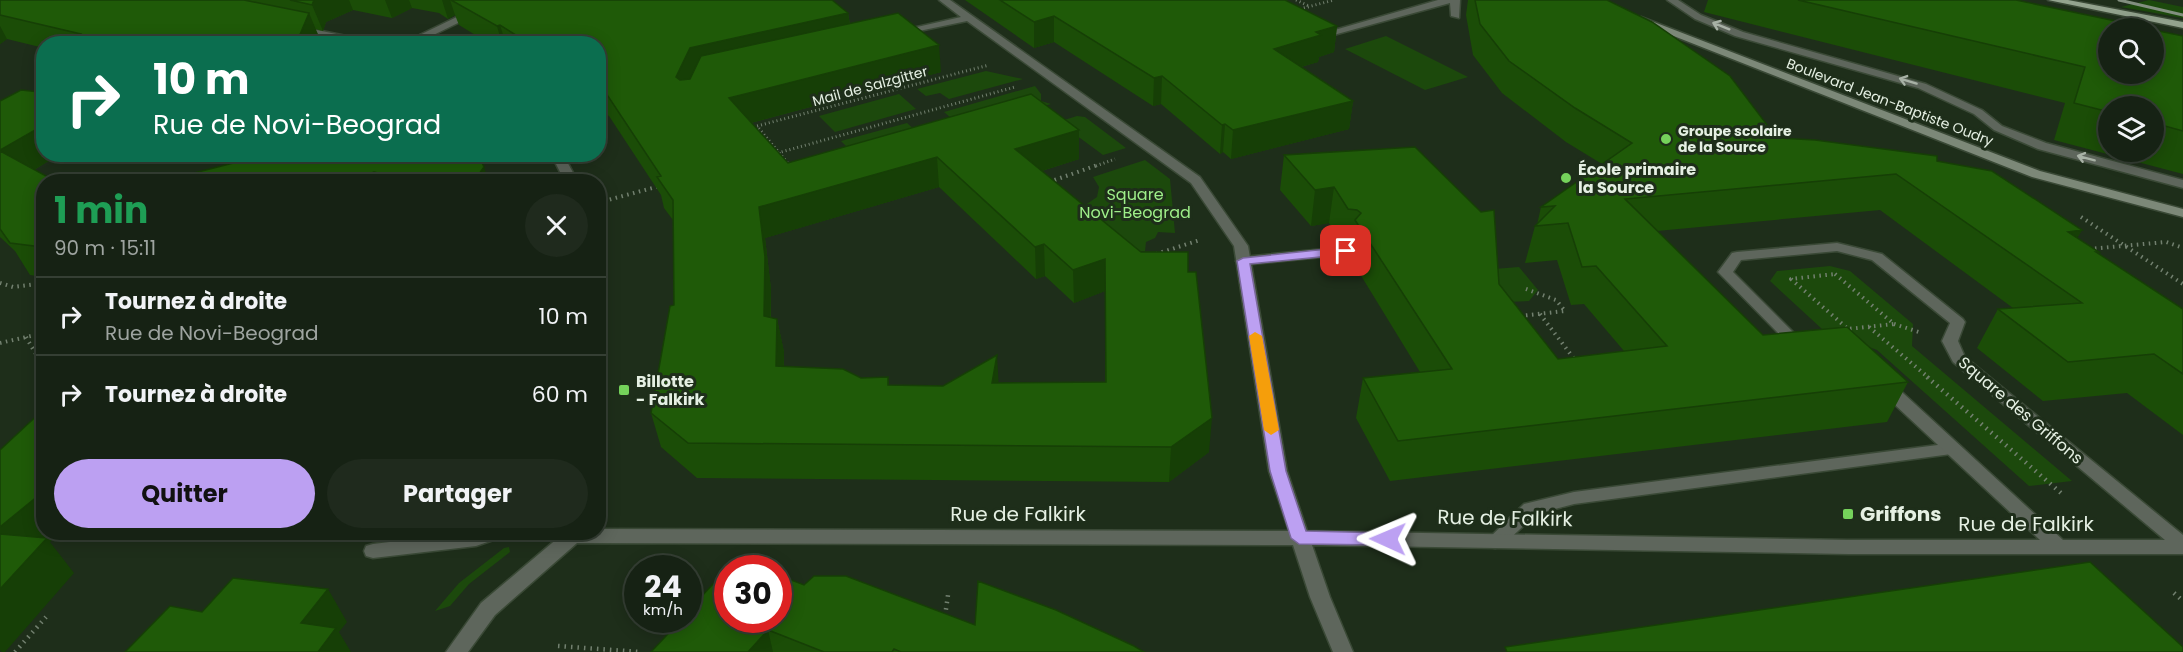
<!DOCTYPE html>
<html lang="fr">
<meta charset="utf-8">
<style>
:root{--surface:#162214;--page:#1f2a1d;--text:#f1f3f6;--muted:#9ea4a0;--line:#353f34;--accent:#bca0f2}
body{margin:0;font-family:Poppins,sans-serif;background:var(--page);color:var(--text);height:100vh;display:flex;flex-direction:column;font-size:22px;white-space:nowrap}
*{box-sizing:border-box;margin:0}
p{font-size:20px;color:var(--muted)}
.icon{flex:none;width:33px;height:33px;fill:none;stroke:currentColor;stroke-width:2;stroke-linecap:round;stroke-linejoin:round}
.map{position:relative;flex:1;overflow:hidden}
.details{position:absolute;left:36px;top:174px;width:570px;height:366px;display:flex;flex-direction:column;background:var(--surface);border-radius:24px;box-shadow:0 3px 15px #0003,0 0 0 2px var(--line)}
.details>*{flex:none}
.top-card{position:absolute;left:36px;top:36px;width:570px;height:126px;border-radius:24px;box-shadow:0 3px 15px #0003,0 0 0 2px var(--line);background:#0b6e4f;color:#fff;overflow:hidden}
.tools{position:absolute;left:2098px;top:18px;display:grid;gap:12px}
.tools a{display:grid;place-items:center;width:66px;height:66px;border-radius:50%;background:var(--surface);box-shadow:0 3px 15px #0003,0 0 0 2px var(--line);font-size:30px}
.speed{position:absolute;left:624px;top:555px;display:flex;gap:12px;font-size:30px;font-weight:700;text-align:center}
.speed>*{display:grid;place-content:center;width:78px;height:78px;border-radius:50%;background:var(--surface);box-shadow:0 3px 15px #0003,0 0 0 2px var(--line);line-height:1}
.speed small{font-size:15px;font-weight:400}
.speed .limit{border:9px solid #d22;background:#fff;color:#111}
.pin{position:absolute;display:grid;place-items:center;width:51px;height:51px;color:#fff;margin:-26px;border-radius:12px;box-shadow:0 3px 9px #0006}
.me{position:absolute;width:66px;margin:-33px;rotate:271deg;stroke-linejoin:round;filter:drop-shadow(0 0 4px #0008)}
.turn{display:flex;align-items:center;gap:21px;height:126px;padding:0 18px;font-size:27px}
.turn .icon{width:78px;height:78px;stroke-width:2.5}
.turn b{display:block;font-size:42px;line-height:51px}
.round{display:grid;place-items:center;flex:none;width:63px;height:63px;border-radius:32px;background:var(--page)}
.headline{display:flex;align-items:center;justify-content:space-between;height:102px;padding:0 18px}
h1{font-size:36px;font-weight:700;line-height:45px;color:#1e9e55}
.primary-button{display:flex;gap:12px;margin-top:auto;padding:12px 18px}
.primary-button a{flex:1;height:69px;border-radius:36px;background:var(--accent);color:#111;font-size:24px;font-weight:700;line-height:69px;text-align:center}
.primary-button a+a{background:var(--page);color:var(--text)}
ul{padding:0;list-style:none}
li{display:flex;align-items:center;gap:18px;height:78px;padding:0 18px;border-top:2px solid var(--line)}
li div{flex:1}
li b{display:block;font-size:22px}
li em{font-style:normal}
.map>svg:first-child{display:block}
.green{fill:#1c490c}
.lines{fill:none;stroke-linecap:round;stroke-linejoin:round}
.lane-casing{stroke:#3a4936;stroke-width:3}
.street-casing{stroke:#3a4936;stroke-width:3}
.secondary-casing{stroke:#3a4936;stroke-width:3}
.primary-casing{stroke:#3a4936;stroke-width:3}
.path-far2{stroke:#72806f;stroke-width:3;stroke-dasharray:1 3;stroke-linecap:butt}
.path-far1{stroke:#72806f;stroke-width:4;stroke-dasharray:1.5 4.5;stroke-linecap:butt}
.path{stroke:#72806f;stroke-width:4.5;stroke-dasharray:1.5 5;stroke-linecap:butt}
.lane{fill:#5e665c;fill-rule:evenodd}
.street{fill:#5e665c;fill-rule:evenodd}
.secondary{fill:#7c8878;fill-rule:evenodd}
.primary{fill:#93a38e;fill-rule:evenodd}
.rail{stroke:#828f7f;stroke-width:3}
.wall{fill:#1b4d07;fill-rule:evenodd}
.shaded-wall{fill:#163f06}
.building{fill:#1f5a08;stroke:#163f06;stroke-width:1.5;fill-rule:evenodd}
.oneway{stroke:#a8b2a6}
.route{fill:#bca0f2;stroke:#7a689d;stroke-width:1.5}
.slow{fill:#f59e0b}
.poi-dot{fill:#75d25b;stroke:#1e2e1a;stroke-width:2}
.labels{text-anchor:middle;stroke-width:6;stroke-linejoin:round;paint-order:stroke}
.far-street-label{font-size:14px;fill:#e5f0e3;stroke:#1e2e1a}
.far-poi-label{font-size:14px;font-weight:bold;fill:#e5f0e3;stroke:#1e2e1a;text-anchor:start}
.poi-label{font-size:16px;font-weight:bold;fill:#e5f0e3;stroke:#1e2e1a;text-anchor:start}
.park-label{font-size:16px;fill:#9eee89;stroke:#1e2e1a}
.street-label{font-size:16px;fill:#e5f0e3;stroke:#1e2e1a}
.near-street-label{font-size:20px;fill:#e5f0e3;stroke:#1e2e1a}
.near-poi-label{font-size:20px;font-weight:bold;fill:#e5f0e3;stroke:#1e2e1a;text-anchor:start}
</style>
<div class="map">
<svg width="2183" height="652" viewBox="0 0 2183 652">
<rect width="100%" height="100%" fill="#1e2e1a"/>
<!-- green -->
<path class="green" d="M2149 0 2183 7V18L2121 7Z
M1386 36 1468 77 1425 90 1345 49Z
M986 71 1023 79 949 99 940 93 926 96 917 89Z
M1035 86 1041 94V101L1051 104 964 129 944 112Z
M899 94 916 109 835 132 819 116Z
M1077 116 1085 117 1126 148 1103 155 1061 124V121Z
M907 123 925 139 858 158 841 141Z
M1145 160 1170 179 1175 233 1158 232 1155 238 1146 242 1145 251H1134L1078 210 1097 197 1099 187 1093 177Z
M1830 266 1850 271 1913 324 1912 346 2072 481 2029 486 1877 350 1822 329 1770 281 1777 271Z
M1519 267 1538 290 1529 301 1505 302 1481 270Z
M509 547 510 552 469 584 450 606 435 611 459 583 504 548Z"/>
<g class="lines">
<defs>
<path id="lane" d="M1438 0H1460L1459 18 1451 16 1450 3 1319 39 1314 36Z
M1667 0H1678L1701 15 1743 32 1926 84 1982 110 2002 126 2046 143 2183 180V188L2038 149 1994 130 1974 114 1918 88 1735 36 1695 19Z
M1346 247 1351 248 1353 251 1351 254 1243 265 1236 261 1243 257Z
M1953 443 1959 445 1962 449 1959 453 1574 504 1536 514 1502 546 1495 548 1488 546 1486 541 1524 504 1574 492Z
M472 532H504L502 537 476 546 373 558 366 556 364 551 366 546 373 544Z"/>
<path id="street" d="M492 0H505L415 44H401Z
M939 0H950L1200 177 1248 246 1287 471 1307 531 1848 540H2040L1879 390 1877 386 1885 381 1891 382 2063 540H2165L1953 362 1942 341 1950 323 1872 260 1837 251 1741 260 1733 272 1793 332 1813 342 1810 345H1800L1783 338 1718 272 1732 253 1737 252 1837 243 1882 254 1963 319 1965 322 1958 341 1965 357 2183 535V554H1848L1312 545 1330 597 1353 652H1333L1310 597 1293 545 577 543 495 615 468 652H446L481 603 565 532H598V529L1289 531 1269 471 1234 246 1191 183 967 21 895 36V32L961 17Z
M297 26 371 41 376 44H353L293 31V27Z
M551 154H563L578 182H565Z
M598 298 605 302V312L598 316Z"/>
<path id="secondary" d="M1641 17 2040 171 2183 209V217L2032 177 1638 22 1636 20Z"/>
<path id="primary" d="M2048 0H2068L2183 22V28Z"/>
</defs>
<!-- lane casing -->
<use href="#lane" class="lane-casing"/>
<!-- street casing -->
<use href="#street" class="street-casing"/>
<!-- secondary casing -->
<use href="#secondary" class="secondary-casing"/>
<!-- primary casing -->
<use href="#primary" class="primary-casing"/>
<!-- path-far2 -->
<path class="path-far2" d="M1296 0 1309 6
M1300 9 1334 0
M774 154 1015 87
M790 166 757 126 989 65
M1096 166 1115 159"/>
<!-- path-far1 -->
<path class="path-far1" d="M789 164 791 167
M1049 182 1100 164
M604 201 660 186
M2081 217 2183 284
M2089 249 2166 242 2183 248
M1156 254 1200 240
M1835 274 1894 324 1848 329 1791 279Z
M0 283 13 287 44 283
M42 284 41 278 44 277
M1540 314 1575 360
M1520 316 1565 311 1556 300 1526 289
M1894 324 1922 333
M1869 327 1929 378
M26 337 44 368
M0 343 44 333"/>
<!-- path -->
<path class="path" d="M1927 377 2061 493
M2174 593 2183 601
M945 616 948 595
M558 646 640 652
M15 652 46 617"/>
<!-- lane -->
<use href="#lane" class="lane"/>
<!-- street -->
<use href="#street" class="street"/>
<!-- secondary -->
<use href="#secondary" class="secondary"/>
<!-- primary -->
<use href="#primary" class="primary"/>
<!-- rail -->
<path class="rail" d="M2119 0 2183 15"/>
</g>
<!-- wall -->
<path class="wall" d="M0 0H832L848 13 850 24 941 72 751 123 788 163 1031 94 1079 159 1042 171 1141 252 1188 272 1209 452 1169 482 697 478 661 447 651 413 674 305 673 220 664 208 661 195 609 116 598 109V44H490L459 25 455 15 448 19 439 13 412 8 392 18 353 10 326 22 323 31 315 29 320 39 318 44H44V48L7 39 0 44ZM939 187 1036 279 1045 276 1074 303 1105 291V382L998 383 943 386 889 385 888 377 861 378 784 366V352L777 319 771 318V289L765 238Z
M965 0H1074L1337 26 1334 52 1319 57 1318 62 1301 67 1353 101 1349 129 1231 159 1223 152 1220 154 1161 104 1153 106 1054 42 1034 48Z
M1468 0H1607L1777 138 1937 161 2082 230 2077 238 2098 253 2183 309V435L2127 393 2043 401 1977 348 1998 309 2013 308 1880 210 1657 231 1763 335 1908 382 1887 422 1390 481 1356 418 1363 378 1420 372 1349 256 1351 246 1342 245 1329 223 1311 226 1280 190 1284 155 1499 284 1558 359 1624 351 1584 304 1571 305 1557 260 1525 263 1535 226 1537 225 1541 207 1602 164 1566 142 1502 93 1473 55 1466 15Z
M1708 0H2016L2183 36V174L2054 140 2065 103 1704 12ZM2109 106H2154V152H2109Z
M0 101 44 154H60L34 170 44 182V277L30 275 15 251 0 237Z
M249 159 489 182H145L194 173Z
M804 585 975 625 1144 652H651Z"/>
<!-- shaded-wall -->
<path class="shaded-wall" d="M314 0H349L353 10 326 22 323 31 312 5Z
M385 0H409L412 8 392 18Z
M442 0H450L455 15 448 19Z
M309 13 320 39 318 44H296Z
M848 13 852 40 682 106 676 77 690 48Z
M1054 16V42L1034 48V22Z
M500 25 506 44H502L497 26Z
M0 26 7 39 0 44Z
M1337 26 1334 52 1319 57 1318 62 1271 75 1274 49 1316 32Z
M939 45 941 72 735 127 729 98Z
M1162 76 1161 104 1153 106 1154 78Z
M1353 101 1349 129 1231 159 1233 130Z
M1225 124 1223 152 1220 154 1222 125Z
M44 125V154H60L17 180 0 152V150Z
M1079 130V159L1016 179 1015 149Z
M937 157 939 187 765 238 771 289 770 349 764 316 759 207Z
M484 167 489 182H471Z
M374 172 378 182H346Z
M1334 187 1329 223 1311 226 1315 190Z
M2082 230 2060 266 2068 232Z
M1044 244 1045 276 1036 279 1035 247Z
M44 245V261L34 246Z
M1105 259V291L1074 303 1073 270Z
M777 319 784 352 783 400 776 366Z
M997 355 999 389 992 383Z
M1212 418 1209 452 1169 482 1171 447Z
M44 491V532H61L50 542 74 573 5 652H2L0 650V527Z
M328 589 347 622 339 632 351 652H318L301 623Z
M768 630 773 652H748Z"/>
<!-- building -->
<path class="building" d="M0 0H244L309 13 296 44H74L81 34 0 15Z
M290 0H314L312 5Z
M451 0H832L848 13 690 48 676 77 680 80 690 79 701 56 898 13 939 45 729 98 788 163 1031 94 1079 130 1015 149 1141 252H1188V272H1196L1212 418 1171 447 688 443 651 413 670 306 674 305 673 200 657 177 661 176 602 87 598 85V44H530L500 25 497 26ZM937 157 1035 247 1044 244 1073 270 1105 259 1106 382 992 383 997 355 943 386 888 385V377L861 378 843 369 776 366 777 319 764 316 765 257 759 207Z
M1000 0H1285L1337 26 1316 32 1321 35 1274 49 1353 101 1233 130 1225 124 1222 125 1162 76 1154 78 1054 16 1034 22Z
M1475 0H1607L1652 22 1730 76 1777 138 1815 140 1937 156V161L1992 171 2082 230 2068 232 2099 252H2096L2183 309V374L2154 354 2068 362 1998 309 2082 303 1896 174 1625 199 1763 335 1847 327 1908 382 1398 441 1363 378 1452 369 1355 220 1361 213 1357 210 1348 209 1334 187 1315 190 1284 155 1415 147 1481 212 1494 210 1499 284 1558 359 1667 346 1596 266 1582 267 1568 223 1535 226 1555 206 1541 207 1632 143 1575 108 1509 61 1480 24Z
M1798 0H2016L2149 28H2109V74H2154V30L2183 36V131L2154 123V106H2109V112L2074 103 2085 67Z
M44 88V125L0 150V101L21 90 40 92Z
M0 151 57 182H44V245L34 246 10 243 0 229Z
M261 154H478L484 167 474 181 471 182H418L374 172 346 182H145L194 173 249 159Z
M44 409V491L0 527V450Z
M0 534 47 538 0 589Z
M2090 562 2183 647V652H1507L1505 647Z
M778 576H781L804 585 814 576H846L975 625 978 581 1056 610 1134 646 1144 652H901L894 649 892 652H824L768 630 748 652H651L681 620H688V611L713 584 728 582V620H778Z
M233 578 328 589 301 623 336 628 318 652H125L170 606 202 612Z"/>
<!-- one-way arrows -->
<defs><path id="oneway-shaft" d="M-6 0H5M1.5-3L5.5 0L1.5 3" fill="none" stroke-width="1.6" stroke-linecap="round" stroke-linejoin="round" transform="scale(1.5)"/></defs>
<g class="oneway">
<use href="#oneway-shaft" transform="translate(1721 26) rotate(-158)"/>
<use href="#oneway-shaft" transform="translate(1908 81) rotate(-163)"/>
<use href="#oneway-shaft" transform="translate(2086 158) rotate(-165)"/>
</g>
<!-- route -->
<path class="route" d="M1346 247 1352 251 1350 254 1250 264 1286 471 1306 531 1388 533 1397 539 1388 545 1299 544 1291 538 1270 471 1237 261 1243 258Z"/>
<!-- slow -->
<path class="slow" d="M1255 332 1262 336 1279 430 1271 435 1264 430 1249 336Z"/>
<!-- markers -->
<g class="poi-dot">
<circle cx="1666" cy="139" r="6"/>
<circle cx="1566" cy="178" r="6"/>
<rect x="618" y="384" width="12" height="12" rx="3"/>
<rect x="1842" y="508" width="12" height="12" rx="3"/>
</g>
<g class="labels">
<!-- far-street labels -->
<g class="far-street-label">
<text transform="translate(870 86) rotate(-15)" y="5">Mail de Salzgitter</text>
<text transform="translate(1890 102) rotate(21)" y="5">Boulevard Jean-Baptiste Oudry</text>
</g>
<!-- far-poi labels -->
<g class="far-poi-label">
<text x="1678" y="136">Groupe scolaire<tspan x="1678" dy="16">de la Source</tspan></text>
</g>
<!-- poi labels -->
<g class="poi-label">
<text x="1578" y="175">École primaire<tspan x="1578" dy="18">la Source</tspan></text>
<text x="636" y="387">Billotte<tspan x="636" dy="18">- Falkirk</tspan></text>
</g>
<!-- park labels -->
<g class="park-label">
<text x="1135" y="200">Square<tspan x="1135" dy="18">Novi-Beograd</tspan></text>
</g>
<!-- street labels -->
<g class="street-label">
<text transform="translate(2021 410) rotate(40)" y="6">Square des Griffons</text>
</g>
<!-- near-street labels -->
<g class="near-street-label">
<text x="1018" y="521">Rue de Falkirk</text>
<text transform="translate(1505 518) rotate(1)" y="7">Rue de Falkirk</text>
<text x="2026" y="531">Rue de Falkirk</text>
</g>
<!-- near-poi labels -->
<g class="near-poi-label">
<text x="1860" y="521">Griffons</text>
</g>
</g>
</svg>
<div class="tools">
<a><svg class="icon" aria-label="search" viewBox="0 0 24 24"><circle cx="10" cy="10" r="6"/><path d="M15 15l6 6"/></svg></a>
<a><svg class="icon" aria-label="layers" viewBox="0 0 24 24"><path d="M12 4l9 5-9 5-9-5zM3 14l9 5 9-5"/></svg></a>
</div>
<div class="speed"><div>24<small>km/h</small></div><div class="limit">30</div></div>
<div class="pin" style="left:1346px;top:251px;background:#d93025"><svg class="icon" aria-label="arrive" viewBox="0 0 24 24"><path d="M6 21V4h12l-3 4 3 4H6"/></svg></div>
<svg class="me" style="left:1388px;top:539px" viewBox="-20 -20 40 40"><path d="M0-17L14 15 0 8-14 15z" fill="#bca0f2" stroke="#fff" stroke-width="4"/></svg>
<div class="top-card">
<div class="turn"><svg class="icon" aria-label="right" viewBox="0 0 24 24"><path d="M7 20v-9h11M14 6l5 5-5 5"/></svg><div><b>10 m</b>Rue de Novi-Beograd</div></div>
</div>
<section class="details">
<div class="headline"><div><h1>1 min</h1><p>90 m · 15:11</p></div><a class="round"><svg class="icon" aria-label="close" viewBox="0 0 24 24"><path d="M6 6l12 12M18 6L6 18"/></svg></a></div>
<ul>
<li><svg class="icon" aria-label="right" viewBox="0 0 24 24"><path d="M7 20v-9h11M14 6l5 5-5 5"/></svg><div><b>Tournez à droite</b><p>Rue de Novi-Beograd</p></div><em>10 m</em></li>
<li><svg class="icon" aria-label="right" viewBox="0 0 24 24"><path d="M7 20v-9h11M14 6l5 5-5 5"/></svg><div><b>Tournez à droite</b></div><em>60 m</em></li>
</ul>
<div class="primary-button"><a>Quitter</a><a>Partager</a></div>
</section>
</div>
